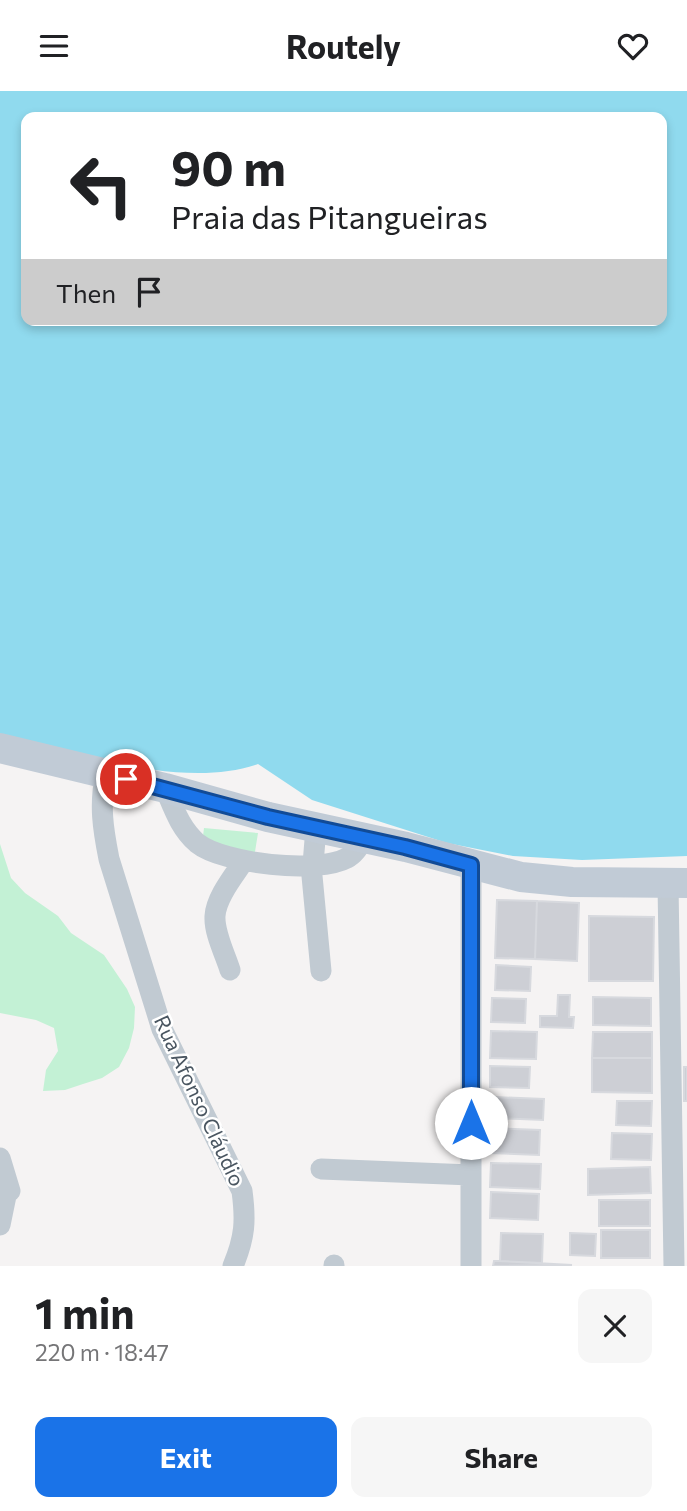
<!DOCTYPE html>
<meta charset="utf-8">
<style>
:root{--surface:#fff;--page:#f6f6f6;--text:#202124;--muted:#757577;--accent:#1a73e8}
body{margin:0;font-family:Commissioner,sans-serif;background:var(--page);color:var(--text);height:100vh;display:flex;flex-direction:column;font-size:26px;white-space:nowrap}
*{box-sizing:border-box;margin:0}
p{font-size:23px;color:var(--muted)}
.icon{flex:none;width:38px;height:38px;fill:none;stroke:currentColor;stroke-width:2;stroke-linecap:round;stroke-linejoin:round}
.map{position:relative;height:1175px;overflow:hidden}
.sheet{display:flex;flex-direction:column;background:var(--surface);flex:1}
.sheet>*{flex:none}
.top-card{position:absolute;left:21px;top:21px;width:646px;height:214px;border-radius:14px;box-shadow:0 4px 10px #0003;background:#fff;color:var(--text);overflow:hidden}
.pin{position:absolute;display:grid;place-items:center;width:60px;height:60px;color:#fff;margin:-30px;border:4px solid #fff;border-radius:50%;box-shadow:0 2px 7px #0007}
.me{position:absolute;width:77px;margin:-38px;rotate:0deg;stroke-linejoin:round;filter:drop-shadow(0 0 5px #0008)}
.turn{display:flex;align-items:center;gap:24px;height:147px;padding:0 35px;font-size:32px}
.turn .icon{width:91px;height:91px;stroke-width:2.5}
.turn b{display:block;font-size:49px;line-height:60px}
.then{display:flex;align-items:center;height:66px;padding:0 35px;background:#0003;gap:14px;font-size:26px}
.round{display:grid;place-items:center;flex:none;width:74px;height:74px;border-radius:14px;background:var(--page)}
.summary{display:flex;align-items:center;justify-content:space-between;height:119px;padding:0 35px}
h1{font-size:42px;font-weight:700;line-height:52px}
.primary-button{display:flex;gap:14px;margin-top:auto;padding:14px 35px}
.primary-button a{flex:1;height:80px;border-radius:14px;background:var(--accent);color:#fff;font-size:28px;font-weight:700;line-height:80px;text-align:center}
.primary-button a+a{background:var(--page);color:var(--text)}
header{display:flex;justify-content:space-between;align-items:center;height:91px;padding:0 35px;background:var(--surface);font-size:32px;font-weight:700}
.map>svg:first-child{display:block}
.green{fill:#c3f1d5}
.water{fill:#90daee;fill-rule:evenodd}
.building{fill:#cdcfd5;stroke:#d7d9de;stroke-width:2}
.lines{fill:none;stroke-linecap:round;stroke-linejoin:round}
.minor{stroke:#c1cad2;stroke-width:21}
.secondary{stroke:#c1cbd6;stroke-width:30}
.route-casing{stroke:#114b97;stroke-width:18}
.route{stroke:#1a73e8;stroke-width:12}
.labels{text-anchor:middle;stroke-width:5;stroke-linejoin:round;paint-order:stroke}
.street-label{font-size:21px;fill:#4a5661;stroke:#fff}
</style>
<header><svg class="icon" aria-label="menu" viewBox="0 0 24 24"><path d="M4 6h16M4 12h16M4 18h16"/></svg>Routely<svg class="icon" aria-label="heart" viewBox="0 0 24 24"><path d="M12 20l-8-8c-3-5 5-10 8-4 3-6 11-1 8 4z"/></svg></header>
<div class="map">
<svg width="687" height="1175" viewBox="0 0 687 1175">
<rect width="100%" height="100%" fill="#f5f3f3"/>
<!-- green -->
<path class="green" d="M204 737 258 742 254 767 201 761Z
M0 753 11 787 25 802 58 825 71 842 104 864 127 898 135 916 134 937 129 957 119 976 102 987 83 993 65 999 43 1000 46 979 58 960 54 937 36 929 0 922Z"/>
<!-- water -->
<path class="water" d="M0 0H687V765L582 769 513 765 447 752 312 709 258 673C185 699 75 662 0 646ZM26 26H662V229H26Z"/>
<!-- building -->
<path class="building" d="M497 809 537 810 535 868 495 867Z
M537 810 579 812 577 870 535 868Z
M589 825 654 826 653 890H589Z
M496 874 531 876 530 900 495 899Z
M558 904H570L569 926H574L573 937 540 936V925H557Z
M593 906 651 907V935L593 934Z
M492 907 526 908 525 932 491 931Z
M491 940 537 941 536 968 490 967Z
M593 941H652V967H592Z
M592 967H652V1002L592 1001Z
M490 975 530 976 529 997 490 996Z
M684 976H687V1010H684Z
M494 1006 544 1008 543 1029 494 1027Z
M617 1010H652L651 1035 616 1034Z
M491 1037 540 1039 539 1064 490 1062Z
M612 1042 652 1043 651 1069 611 1068Z
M491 1072 541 1073 540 1098 490 1096Z
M650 1076 651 1102 588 1104V1078Z
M491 1101 539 1103 538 1129 490 1127Z
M599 1109H650V1135H599Z
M601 1139H650V1167H601Z
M501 1142 543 1143 542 1172 500 1170Z
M570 1142 596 1143 595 1165 570 1164Z
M494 1170H500L572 1174 493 1175Z"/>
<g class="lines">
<!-- minor -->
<path class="minor" d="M106 683C99 713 103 738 109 768L162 938 242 1100C246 1130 245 1146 233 1175
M165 697C174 718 180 737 197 752 223 773 318 783 347 767 355 763 359 755 364 747
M316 737 312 785 321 880
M471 774V1175
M668 793 674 1175
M230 879C225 863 214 842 215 825 216 807 233 786 243 771
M0 1067 10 1100H7L0 1134
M321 1078 471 1084
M334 1174V1175"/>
<!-- secondary -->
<path class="secondary" d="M0 657 165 697 268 726 406 756 521 786 572 791 687 792"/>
</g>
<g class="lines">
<defs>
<path id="route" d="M126 688 268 726 405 756 471 774V1032"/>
</defs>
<!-- route casing -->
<use href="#route" class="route-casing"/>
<!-- route -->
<use href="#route" class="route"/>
</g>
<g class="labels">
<!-- street labels -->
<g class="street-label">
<text transform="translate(199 1010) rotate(65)" y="7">Rua Afonso Cláudio</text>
</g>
</g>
</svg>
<div class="pin" style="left:126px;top:688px;background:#d93025"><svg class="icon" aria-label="arrive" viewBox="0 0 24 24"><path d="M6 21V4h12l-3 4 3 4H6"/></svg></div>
<svg class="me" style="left:471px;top:1032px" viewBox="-20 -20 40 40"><circle r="19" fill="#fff"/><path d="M0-13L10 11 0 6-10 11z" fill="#1a73e8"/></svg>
<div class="top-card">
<div class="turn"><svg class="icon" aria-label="left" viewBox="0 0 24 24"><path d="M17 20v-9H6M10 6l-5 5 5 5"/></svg><div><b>90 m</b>Praia das Pitangueiras</div></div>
<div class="then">Then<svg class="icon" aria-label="arrive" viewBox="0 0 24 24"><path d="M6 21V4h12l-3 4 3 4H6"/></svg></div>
</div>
</div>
<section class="sheet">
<div class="summary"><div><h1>1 min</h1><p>220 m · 18:47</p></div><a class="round"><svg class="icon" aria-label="close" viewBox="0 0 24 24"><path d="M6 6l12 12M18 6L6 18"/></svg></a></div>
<div class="primary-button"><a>Exit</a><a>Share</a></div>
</section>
